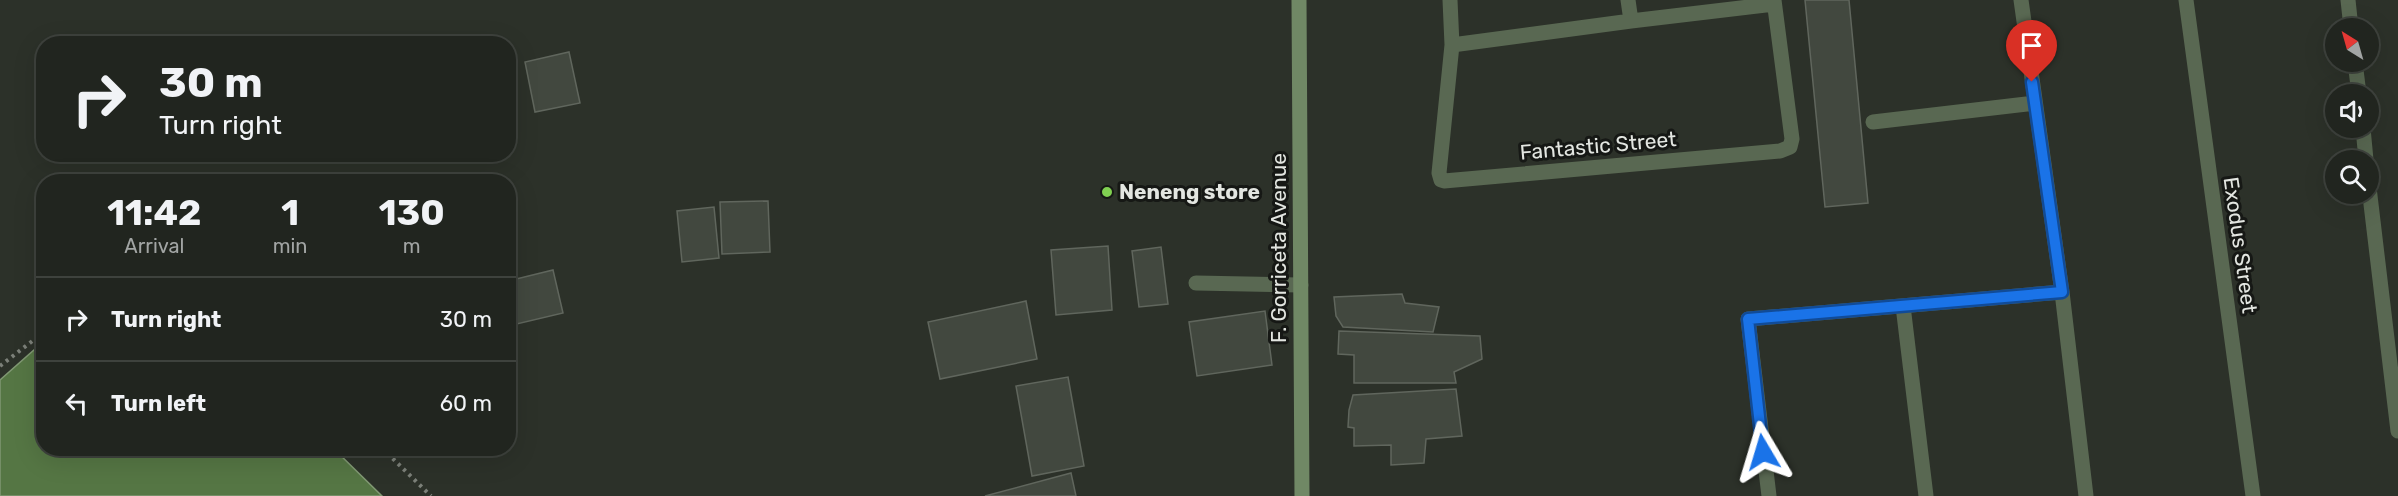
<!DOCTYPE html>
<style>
:root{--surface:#21251f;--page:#2d312c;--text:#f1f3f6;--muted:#a2a5a4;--line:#3e423d}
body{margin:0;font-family:Rubik,sans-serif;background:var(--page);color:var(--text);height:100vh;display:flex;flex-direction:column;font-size:22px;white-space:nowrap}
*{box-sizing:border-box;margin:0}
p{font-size:20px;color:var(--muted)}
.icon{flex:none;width:33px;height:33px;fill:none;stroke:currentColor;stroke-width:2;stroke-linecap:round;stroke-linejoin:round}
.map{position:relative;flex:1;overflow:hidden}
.sheet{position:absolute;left:36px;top:174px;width:480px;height:282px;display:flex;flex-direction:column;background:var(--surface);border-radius:24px;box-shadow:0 6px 24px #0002,0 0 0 2px var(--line)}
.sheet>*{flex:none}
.banner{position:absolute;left:36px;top:36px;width:480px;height:126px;border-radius:24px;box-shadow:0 6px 24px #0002,0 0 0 2px var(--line);background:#21251f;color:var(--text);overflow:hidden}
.needle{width:39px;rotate:323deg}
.tools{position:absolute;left:2325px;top:18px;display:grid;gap:12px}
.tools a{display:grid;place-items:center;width:54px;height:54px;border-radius:50%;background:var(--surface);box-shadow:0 6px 24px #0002,0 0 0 2px var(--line);font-size:30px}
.pin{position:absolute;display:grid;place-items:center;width:51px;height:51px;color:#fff;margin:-62px -26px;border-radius:50% 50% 50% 0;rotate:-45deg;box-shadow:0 0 6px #0007}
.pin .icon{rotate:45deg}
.me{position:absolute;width:66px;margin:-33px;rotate:353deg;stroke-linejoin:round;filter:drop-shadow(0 0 4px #0008)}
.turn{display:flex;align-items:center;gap:21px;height:126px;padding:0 24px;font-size:27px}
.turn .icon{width:78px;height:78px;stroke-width:2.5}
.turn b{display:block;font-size:42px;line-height:51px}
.eta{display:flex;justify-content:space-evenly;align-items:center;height:102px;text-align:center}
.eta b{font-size:36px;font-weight:700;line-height:42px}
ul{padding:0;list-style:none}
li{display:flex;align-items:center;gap:18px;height:84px;padding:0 24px;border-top:2px solid var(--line)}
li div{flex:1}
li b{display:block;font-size:22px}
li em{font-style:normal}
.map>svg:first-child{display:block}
.water{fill:#557644;stroke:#809873;stroke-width:1.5}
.building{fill:#42483f;stroke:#60665d;stroke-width:1.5}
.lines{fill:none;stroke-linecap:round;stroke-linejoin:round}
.path{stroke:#7c8079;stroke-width:4;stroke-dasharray:3 4.5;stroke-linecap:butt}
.service{stroke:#596852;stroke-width:15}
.minor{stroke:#596852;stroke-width:15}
.secondary{stroke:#708865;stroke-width:15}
.route-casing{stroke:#114b97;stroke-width:15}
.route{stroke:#1a73e8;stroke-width:10}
.poi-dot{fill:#80d051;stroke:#161815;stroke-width:2}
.labels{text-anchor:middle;stroke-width:6;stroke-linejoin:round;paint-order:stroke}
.street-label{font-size:21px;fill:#e3e6e1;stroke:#161815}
.poi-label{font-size:21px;font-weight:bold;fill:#e3e6e1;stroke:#161815;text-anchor:start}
</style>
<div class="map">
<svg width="2398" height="496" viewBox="0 0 2398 496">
<rect width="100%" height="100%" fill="#2c3129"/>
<!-- water -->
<path class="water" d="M43 347 44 448 334 449 382 496H0V380L34 350Z"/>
<!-- building -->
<path class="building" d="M1805 0H1849L1868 203 1825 207Z
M569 52 580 103 535 112 525 62Z
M768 201 770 252 722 254 720 202Z
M714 207 719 258 682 262 677 211Z
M1108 246 1112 310 1056 315 1051 250Z
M1161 247 1168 304 1139 307 1132 251Z
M553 270 563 313 508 326V281Z
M1402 294 1405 303 1439 307 1433 332 1343 327 1336 316 1334 297Z
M1026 301 1037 359 940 379 928 322Z
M1265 311 1272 365 1197 376 1189 322Z
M1339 331 1480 336 1482 359 1454 372 1456 383H1354V355L1338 354Z
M508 349H514L512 389H508Z
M1068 377 1084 466 1032 476 1016 386Z
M1456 389 1462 436 1426 439 1424 463 1391 465V445L1354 446V428L1348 427 1349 410 1353 395Z
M1071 473 1076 496H985Z"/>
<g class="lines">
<!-- path -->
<path class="path" d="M0 366 44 332
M382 448 431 496"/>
<!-- service -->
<path class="service" d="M1196 283 1301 285"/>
<!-- minor -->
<path class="minor" d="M1450 0 1452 45 1439 173 1441 180 1444 181 1780 151 1790 147 1792 139 1774 0
M2021 0 2062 292 2086 496
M2186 0 2253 496
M2348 0 2351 28
M1631 21 1774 4
M1452 45 1631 21 1628 0
M2355 62 2359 94
M1873 122 2035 103
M2363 128 2366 160
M2368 179 2398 431
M1903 306 1926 496
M1769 496 1748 319 2062 292"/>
<!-- secondary -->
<path class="secondary" d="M1299 0 1302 496"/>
</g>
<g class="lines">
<defs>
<path id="route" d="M1763 452 1748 319 2062 292 2032 82"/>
</defs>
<!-- route casing -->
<use href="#route" class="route-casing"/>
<!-- route -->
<use href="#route" class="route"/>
</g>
<!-- markers -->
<circle class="poi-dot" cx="1107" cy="192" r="6"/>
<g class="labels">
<!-- street labels -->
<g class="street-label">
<text transform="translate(1598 146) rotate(-5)" y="7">Fantastic Street</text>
<text transform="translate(2240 245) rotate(82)" y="7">Exodus Street</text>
<text transform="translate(1279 248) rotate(-90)" y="7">F. Gorriceta Avenue</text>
</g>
<!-- poi labels -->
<g class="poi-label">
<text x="1119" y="199">Neneng store</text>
</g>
</g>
</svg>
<div class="tools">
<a><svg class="needle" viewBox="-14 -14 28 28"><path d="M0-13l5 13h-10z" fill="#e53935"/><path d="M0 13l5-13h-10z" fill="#a2a5a4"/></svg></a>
<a><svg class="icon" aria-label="sound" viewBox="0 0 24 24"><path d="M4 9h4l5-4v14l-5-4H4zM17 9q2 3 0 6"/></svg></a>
<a><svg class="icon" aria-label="search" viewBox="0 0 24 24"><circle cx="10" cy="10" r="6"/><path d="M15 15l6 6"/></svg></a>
</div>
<div class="pin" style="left:2032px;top:82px;background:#d93025"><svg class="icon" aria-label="arrive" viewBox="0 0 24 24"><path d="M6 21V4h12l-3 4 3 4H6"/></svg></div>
<svg class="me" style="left:1763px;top:452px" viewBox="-20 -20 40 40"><path d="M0-17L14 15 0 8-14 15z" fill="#1a73e8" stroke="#fff" stroke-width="4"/></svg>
<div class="banner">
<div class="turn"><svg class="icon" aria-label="right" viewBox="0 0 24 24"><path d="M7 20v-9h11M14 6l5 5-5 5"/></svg><div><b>30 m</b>Turn right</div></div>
</div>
<section class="sheet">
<div class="eta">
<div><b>11:42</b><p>Arrival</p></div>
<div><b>1</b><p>min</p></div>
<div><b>130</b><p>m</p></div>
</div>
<ul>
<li><svg class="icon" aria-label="right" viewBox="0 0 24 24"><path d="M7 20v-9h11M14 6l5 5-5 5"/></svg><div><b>Turn right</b></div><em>30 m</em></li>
<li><svg class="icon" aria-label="left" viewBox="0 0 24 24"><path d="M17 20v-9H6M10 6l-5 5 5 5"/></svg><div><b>Turn left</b></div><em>60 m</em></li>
</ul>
</section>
</div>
